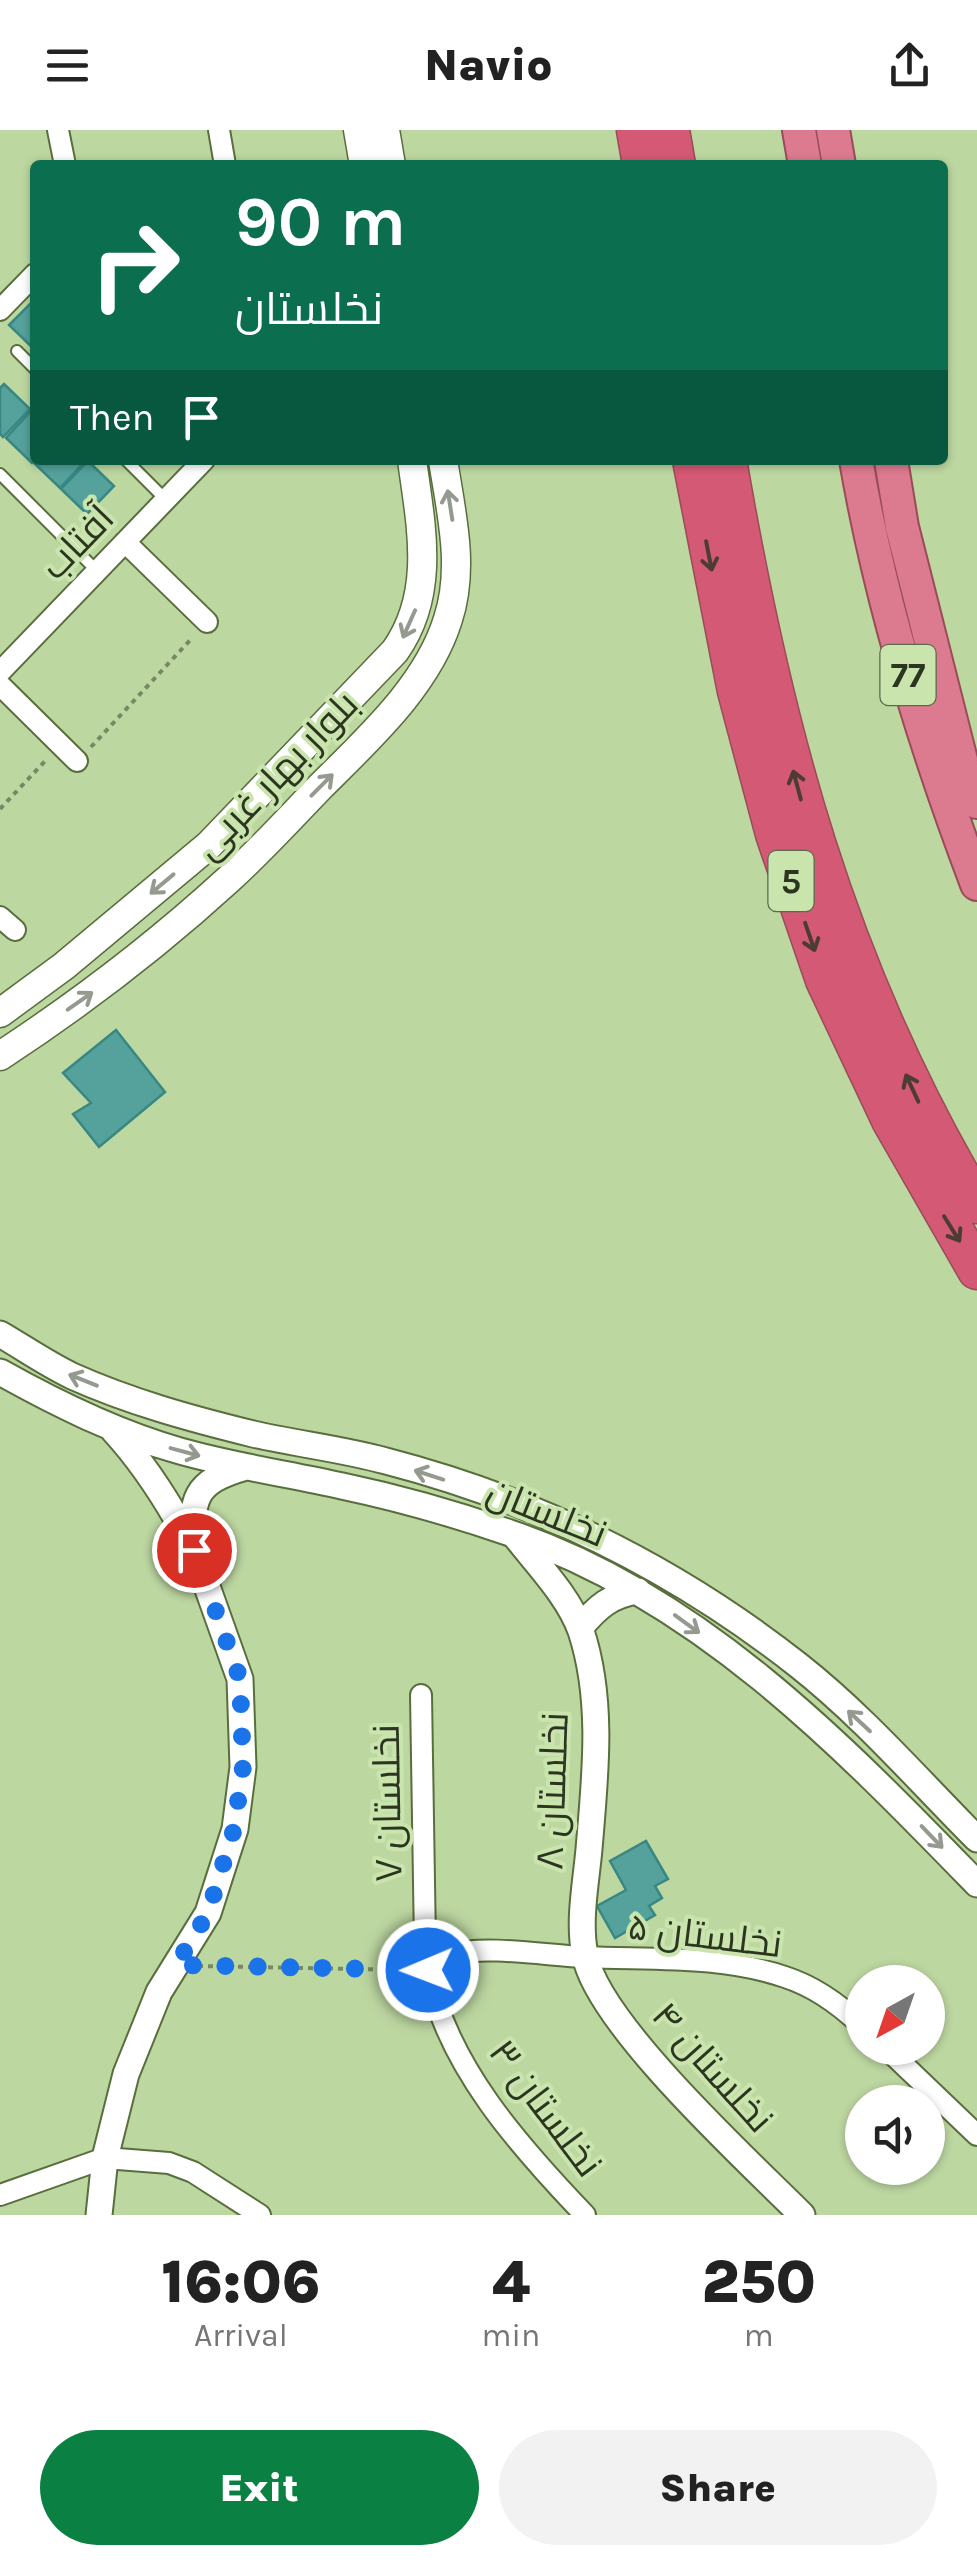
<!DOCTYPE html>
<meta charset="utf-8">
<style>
:root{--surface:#fff;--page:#f2f2f2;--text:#222;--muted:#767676;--accent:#0b8043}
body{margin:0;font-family:Karla,Cairo,sans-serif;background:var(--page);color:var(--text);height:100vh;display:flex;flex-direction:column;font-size:38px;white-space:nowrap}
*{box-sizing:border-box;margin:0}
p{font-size:32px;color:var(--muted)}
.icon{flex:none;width:55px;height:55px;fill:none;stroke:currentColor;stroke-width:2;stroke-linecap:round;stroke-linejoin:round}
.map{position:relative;height:2085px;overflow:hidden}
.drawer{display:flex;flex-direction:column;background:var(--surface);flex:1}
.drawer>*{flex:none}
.guide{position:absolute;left:30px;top:30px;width:918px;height:305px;border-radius:10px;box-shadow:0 2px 8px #0004;background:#0b6e4f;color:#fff;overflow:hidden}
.needle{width:65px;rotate:220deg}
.tools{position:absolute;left:845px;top:1835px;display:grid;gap:20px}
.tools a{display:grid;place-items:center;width:100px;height:100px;border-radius:50%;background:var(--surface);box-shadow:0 2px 8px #0004;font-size:50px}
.pin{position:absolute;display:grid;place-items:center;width:85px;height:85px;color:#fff;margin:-42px;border:5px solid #fff;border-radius:50%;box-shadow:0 2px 10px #0007}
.me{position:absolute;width:110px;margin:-55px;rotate:269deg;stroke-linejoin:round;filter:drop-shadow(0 0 8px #0008)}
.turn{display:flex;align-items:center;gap:35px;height:210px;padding:0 40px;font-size:45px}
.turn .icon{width:130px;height:130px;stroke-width:2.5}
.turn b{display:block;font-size:70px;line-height:85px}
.then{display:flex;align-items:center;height:95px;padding:0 40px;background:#0003;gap:20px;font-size:38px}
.eta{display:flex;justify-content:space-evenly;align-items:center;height:170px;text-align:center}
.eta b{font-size:60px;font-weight:800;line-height:70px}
.cta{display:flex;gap:20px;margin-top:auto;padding:20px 40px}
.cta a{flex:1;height:115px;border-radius:60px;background:var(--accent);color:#fff;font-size:40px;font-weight:800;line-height:115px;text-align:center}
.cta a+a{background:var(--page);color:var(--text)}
header{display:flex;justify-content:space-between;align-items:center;height:130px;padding:0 40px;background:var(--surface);font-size:45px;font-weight:800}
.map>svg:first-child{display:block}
.building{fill:#55a29c;stroke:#398782;stroke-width:2.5}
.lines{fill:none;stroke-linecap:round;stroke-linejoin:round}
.service-casing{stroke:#586e3d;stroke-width:14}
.minor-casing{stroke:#586e3d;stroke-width:24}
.tertiary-casing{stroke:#586e3d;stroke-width:29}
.secondary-casing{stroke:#586e3d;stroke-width:31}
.trunk-casing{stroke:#994c57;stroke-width:36}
.motorway-casing{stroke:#994c57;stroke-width:41}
.path{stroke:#778963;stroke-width:4;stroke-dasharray:5 5;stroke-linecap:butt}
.service{stroke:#fff;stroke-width:10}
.minor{stroke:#fff;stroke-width:20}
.tertiary{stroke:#fff;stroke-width:25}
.secondary{stroke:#fff;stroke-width:28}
.trunk{stroke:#dc7a90;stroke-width:32}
.motorway{stroke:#d45974;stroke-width:38}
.oneway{stroke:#959a90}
.oneway2{stroke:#4d3c31}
.route{stroke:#1a73e8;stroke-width:18;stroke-dasharray:0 32.4}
.labels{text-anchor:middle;stroke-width:8;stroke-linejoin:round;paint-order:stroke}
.shield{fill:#cae4ae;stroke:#5b6a4b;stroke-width:2.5}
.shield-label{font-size:35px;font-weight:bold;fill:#2b3520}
.street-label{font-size:38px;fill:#2b3520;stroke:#cae4ae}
</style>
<header><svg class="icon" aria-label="menu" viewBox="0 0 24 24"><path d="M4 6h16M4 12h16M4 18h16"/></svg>Navio<svg class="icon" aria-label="share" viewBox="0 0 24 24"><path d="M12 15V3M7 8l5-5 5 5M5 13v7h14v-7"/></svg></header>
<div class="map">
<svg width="977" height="2085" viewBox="0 0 977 2085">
<rect width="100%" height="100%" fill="#bdd7a1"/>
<!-- building -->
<path class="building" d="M31 173 35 177V220L9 195Z
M4 254 30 279 3 307 0 304V258Z
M33 279 35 330 32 333 6 308Z
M37 330H86L60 358 34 333Z
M88 331 114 356 87 384 61 359Z
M116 900 165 962 99 1017 73 984 91 973 63 943Z
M646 1711 668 1749 655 1756 662 1768 649 1776 655 1785 615 1808 597 1776 626 1760 610 1731Z"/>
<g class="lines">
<defs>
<path id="service" d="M17 221 35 239
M126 330 166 370
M0 344 96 440"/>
<path id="minor" d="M58 0 65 35
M219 0 225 35
M0 180 35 144
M125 412 207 492
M0 542 204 330
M0 555 77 631
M0 787 15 800
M421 1565 425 1814 428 1840
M886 1918 977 2005
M0 2065 105 2028 169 2033 193 2042 260 2085
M585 2085C520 2017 446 1935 428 1840 436 1833 444 1827 454 1824 486 1815 551 1826 585 1827 651 1830 721 1825 785 1847 813 1856 840 1875 862 1896"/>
<path id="tertiary" d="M0 1204C24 1218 47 1234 72 1246 130 1272 192 1289 253 1304 297 1314 342 1319 386 1331 536 1370 676 1439 798 1535 863 1586 919 1651 977 1709
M0 1242C57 1274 116 1303 180 1321 233 1336 288 1344 342 1356 399 1368 455 1384 510 1403 699 1467 841 1614 977 1754
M114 1301C147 1337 171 1376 194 1420 191 1368 193 1352 246 1337
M516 1407C538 1435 569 1467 581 1501 604 1571 595 1647 589 1719 586 1753 578 1791 585 1825 597 1893 749 2032 802 2085
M580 1498C597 1477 611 1465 638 1461
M99 2085 105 2028 126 1944 159 1862 208 1783 235 1699 243 1637 240 1549 194 1420"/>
<path id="secondary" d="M358 0 364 35
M385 0 391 35
M0 883 64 836 209 715 395 521C436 463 421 396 412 330
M0 926C81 873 158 814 229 749 261 720 290 688 320 657 368 609 428 555 448 489 465 437 451 382 443 330"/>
<path id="trunk" d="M799 0 805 35
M833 0 839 35
M856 330C881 475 925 617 977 754
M891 330 902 397 962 634 977 672"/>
<path id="motorway" d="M636 0 642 35
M670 0 676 35
M692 330 737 561 775 704 825 850 891 990 977 1140
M727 330C773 598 836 838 977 1074"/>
</defs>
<!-- service casing -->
<use href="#service" class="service-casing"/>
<!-- minor casing -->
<use href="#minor" class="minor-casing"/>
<!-- tertiary casing -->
<use href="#tertiary" class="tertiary-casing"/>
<!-- secondary casing -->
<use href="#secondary" class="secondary-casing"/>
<!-- trunk casing -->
<use href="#trunk" class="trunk-casing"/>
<!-- motorway casing -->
<use href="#motorway" class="motorway-casing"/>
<!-- path -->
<path class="path" d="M91 617 193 507
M0 679 47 629
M198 1836 408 1840"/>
<!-- service -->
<use href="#service" class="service"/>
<!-- minor -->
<use href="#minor" class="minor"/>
<!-- tertiary -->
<use href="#tertiary" class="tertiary"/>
<!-- secondary -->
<use href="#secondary" class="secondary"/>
<!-- trunk -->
<use href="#trunk" class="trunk"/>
<!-- motorway -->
<use href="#motorway" class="motorway"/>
</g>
<!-- one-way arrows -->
<defs><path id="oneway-shaft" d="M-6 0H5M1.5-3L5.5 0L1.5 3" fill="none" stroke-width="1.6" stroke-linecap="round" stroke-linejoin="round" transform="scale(2.5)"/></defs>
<g class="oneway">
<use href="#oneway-shaft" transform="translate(450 375) rotate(-99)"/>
<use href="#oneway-shaft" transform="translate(409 494) rotate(114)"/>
<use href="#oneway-shaft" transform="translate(322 655) rotate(-45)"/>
<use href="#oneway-shaft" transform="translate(162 754) rotate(140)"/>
<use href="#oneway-shaft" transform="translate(80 871) rotate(-35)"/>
<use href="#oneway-shaft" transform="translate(83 1250) rotate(-158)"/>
<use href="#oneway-shaft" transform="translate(185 1322) rotate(15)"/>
<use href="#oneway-shaft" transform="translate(429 1345) rotate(-162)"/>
<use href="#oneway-shaft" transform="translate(687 1494) rotate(36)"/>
<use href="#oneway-shaft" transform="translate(859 1591) rotate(-137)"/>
<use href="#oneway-shaft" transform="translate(932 1707) rotate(46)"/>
</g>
<g class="oneway2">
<use href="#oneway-shaft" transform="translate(709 426) rotate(79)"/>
<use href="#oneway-shaft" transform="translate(797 655) rotate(-105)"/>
<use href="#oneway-shaft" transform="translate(810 807) rotate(71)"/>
<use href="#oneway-shaft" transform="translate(912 958) rotate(-115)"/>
<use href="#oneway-shaft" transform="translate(952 1099) rotate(58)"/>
</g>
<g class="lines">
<!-- route -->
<path class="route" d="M194 1420 240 1549 243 1637 234 1699 208 1783 176 1835 428 1840"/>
</g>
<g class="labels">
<!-- shield labels -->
<g class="shield">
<rect x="880.5" y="515" width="55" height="60" rx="8"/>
<rect x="768.5" y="721" width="45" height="60" rx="8"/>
</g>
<g class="shield-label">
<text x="908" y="557">77</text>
<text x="791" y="763">5</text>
</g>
<!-- street labels -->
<g class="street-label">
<text transform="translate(77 412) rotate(-46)" y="13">آفتاب</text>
<text transform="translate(276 645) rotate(-46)" y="13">بلوار بهار غربی</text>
<text transform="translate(547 1382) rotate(22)" y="13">نخلستان</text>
<text transform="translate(552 1661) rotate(-88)" y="13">نخلستان ۸</text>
<text transform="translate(387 1673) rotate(-91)" y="13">نخلستان ۷</text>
<text transform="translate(705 1805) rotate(7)" y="13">نخلستان ۵</text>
<text transform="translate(713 1937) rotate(48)" y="13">نخلستان ۴</text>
<text transform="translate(546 1978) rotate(53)" y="13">نخلستان ۳</text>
</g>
</g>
</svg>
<div class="tools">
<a><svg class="needle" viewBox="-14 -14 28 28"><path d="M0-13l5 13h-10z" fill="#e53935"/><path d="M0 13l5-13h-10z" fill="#767676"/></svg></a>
<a><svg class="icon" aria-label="sound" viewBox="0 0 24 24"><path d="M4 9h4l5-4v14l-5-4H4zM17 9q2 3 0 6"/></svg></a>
</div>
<div class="pin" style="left:194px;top:1420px;background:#d93025"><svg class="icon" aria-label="arrive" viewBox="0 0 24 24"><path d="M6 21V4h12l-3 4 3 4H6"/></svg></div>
<svg class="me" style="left:428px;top:1840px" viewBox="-20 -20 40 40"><circle r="17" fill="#1a73e8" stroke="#fff" stroke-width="3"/><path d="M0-11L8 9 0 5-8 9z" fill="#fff"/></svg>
<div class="guide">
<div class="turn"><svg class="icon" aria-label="right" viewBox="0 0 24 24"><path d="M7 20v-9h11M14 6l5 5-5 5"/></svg><div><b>90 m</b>نخلستان</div></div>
<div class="then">Then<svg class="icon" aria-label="arrive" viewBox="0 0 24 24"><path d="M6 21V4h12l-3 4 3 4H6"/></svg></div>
</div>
</div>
<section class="drawer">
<div class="eta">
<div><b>16:06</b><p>Arrival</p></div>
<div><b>4</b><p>min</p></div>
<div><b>250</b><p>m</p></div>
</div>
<div class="cta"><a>Exit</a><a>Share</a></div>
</section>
